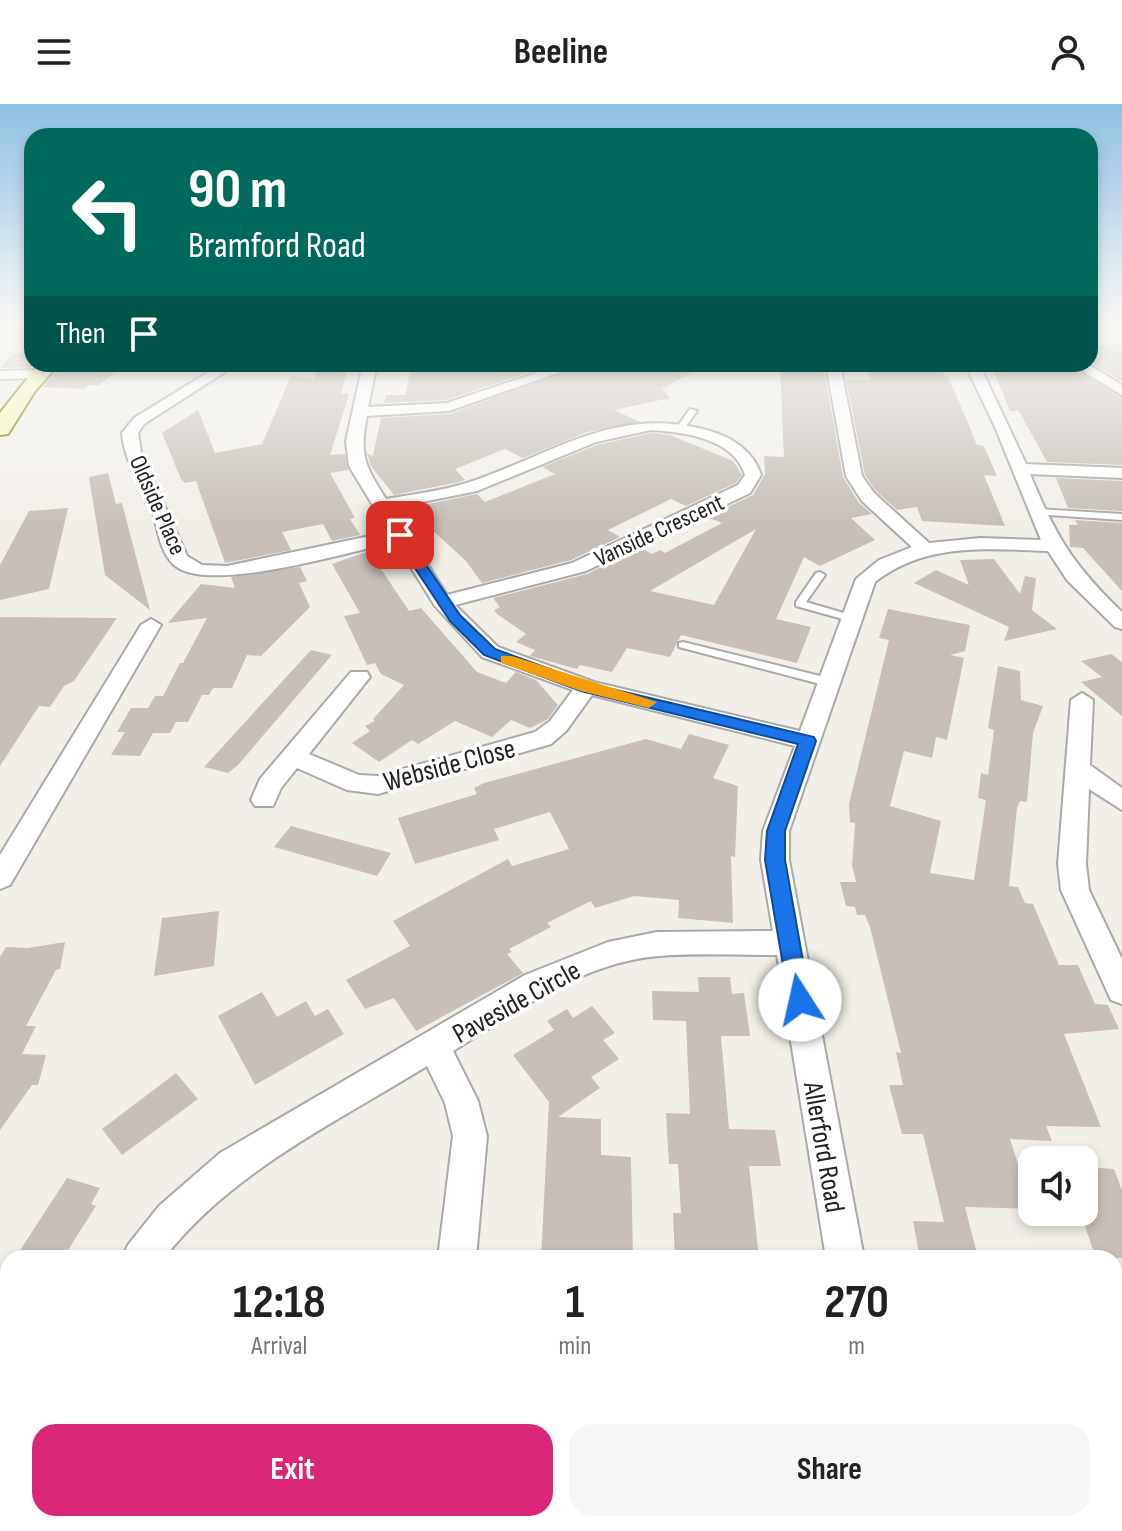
<!DOCTYPE html>
<style>
:root{--surface:#fff;--page:#f6f6f6;--text:#222;--muted:#767676;--accent:#db2777}
body{margin:0;font-family:"Sofia Sans Condensed",sans-serif;background:var(--page);color:var(--text);height:100vh;display:flex;flex-direction:column;font-size:30px;white-space:nowrap}
*{box-sizing:border-box;margin:0}
p{font-size:26px;color:var(--muted)}
.icon{flex:none;width:44px;height:44px;fill:none;stroke:currentColor;stroke-width:2;stroke-linecap:round;stroke-linejoin:round}
.map{position:relative;flex:1;overflow:hidden}
.side{position:absolute;left:0px;top:1146px;width:1122px;height:282px;display:flex;flex-direction:column;background:var(--surface);border-radius:24px 24px 0 0;box-shadow:0 4px 12px #0003}
.side>*{flex:none}
.banner{position:absolute;left:24px;top:24px;width:1074px;height:244px;border-radius:24px;box-shadow:0 4px 12px #0003;background:#00695c;color:#fff;overflow:hidden}
.controls{position:absolute;left:1018px;top:1042px;display:grid;gap:16px}
.controls a{display:grid;place-items:center;width:80px;height:80px;border-radius:16px;background:var(--surface);box-shadow:0 4px 12px #0003;font-size:40px}
.pin{position:absolute;display:grid;place-items:center;width:68px;height:68px;color:#fff;margin:-34px;border-radius:16px;box-shadow:0 4px 12px #0006}
.me{position:absolute;width:88px;margin:-44px;rotate:350deg;stroke-linejoin:round;filter:drop-shadow(0 0 6px #0008)}
.turn{display:flex;align-items:center;gap:28px;height:168px;padding:0 32px;font-size:36px}
.turn .icon{width:104px;height:104px;stroke-width:2.5}
.turn b{display:block;font-size:56px;line-height:68px}
.then{display:flex;align-items:center;height:76px;padding:0 32px;background:#0003;gap:16px;font-size:30px}
.eta{display:flex;justify-content:space-evenly;align-items:center;height:136px;text-align:center}
.eta b{font-size:48px;font-weight:700;line-height:56px}
.cta{display:flex;gap:16px;margin-top:auto;padding:16px 32px}
.cta a{flex:1;height:92px;border-radius:24px;background:var(--accent);color:#fff;font-size:32px;font-weight:700;line-height:92px;text-align:center}
.cta a+a{background:var(--page);color:var(--text)}
header{display:flex;justify-content:space-between;align-items:center;height:104px;padding:0 32px;background:var(--surface);font-size:36px;font-weight:700}
.map>svg:first-child{display:block}
.education{fill:#ffffe5}
.pitch{fill:#88e0be}
.building{fill:#c7bfb8;fill-rule:evenodd}
.lines{fill:none;stroke-linecap:round;stroke-linejoin:round}
.lane-casing{stroke:#a9a9a9;stroke-width:4}
.street-casing{stroke:#a9a9a9;stroke-width:4}
.secondary-casing{stroke:#707d05;stroke-width:4}
.lane{fill:#fff;fill-rule:evenodd}
.street{fill:#fff;fill-rule:evenodd}
.secondary{fill:#f7fabf;fill-rule:evenodd}
.route{fill:#1a73e8;stroke:#114b97;stroke-width:2}
.slow{fill:#f59e0b}
.labels{text-anchor:middle;stroke-width:7;stroke-linejoin:round;paint-order:stroke}
.far-street-label{font-size:24px;fill:#222;stroke:#fff}
.street-label{font-size:28px;fill:#222;stroke:#fff}
</style>
<header><svg class="icon" aria-label="menu" viewBox="0 0 24 24"><path d="M4 6h16M4 12h16M4 18h16"/></svg>Beeline<svg class="icon" aria-label="person" viewBox="0 0 24 24"><circle cx="12" cy="8" r="4"/><path d="M4 21q1-7 8-7t8 7"/></svg></header>
<div class="map">
<svg width="1122" height="1427" viewBox="0 0 1122 1427">
<rect width="100%" height="100%" fill="#f2efe9"/>
<!-- education -->
<path class="education" d="M1122 1211V1427H932L931 1420H1114V1214Z"/>
<!-- pitch -->
<path class="pitch" d="M1114 1390 1122 1392V1427H997L995 1420H1114Z"/>
<!-- building -->
<path class="building" d="M1122 239V277L1090 258V242Z
M13 249H32V260H35L33 263 0 264Z
M62 260H125L99 281H89L84 285 43 283Z
M318 260H349L341 290H349L330 351 345 350 348 366 330 369 355 414 350 415 360 431 332 437 323 420 282 428 291 446 225 459 196 377 185 379 181 375 162 329 198 306 215 349 262 340 291 272 314 275Z
M412 260H554L446 296 384 299 386 291H405Z
M586 260H706L662 285 670 294 614 306 640 318 587 328 523 354 505 345 455 365 465 376 459 378 394 391 371 362 367 349 373 352 381 314 450 310Z
M780 260H823L843 373 859 399 872 410 851 414 875 436 820 462 804 453 776 515 811 523 797 559 681 531 670 553 627 544 612 568 580 561 577 565 530 552 535 546 516 538 526 530 497 510 494 506 500 503 493 494 587 470 641 444 652 450 660 446 665 449 722 419 707 413 753 391 765 370 764 352 784 353ZM756 425 714 501 650 487Z
M991 260H1068L1122 294V361L1047 358 1019 307H1010Z
M866 261 941 265 944 271 948 272 977 341 984 342 997 372 984 371 1005 422 922 417 917 403 897 406 876 387 865 371 846 275 870 276Z
M651 329 670 331 733 357 742 371 736 379 686 402 671 395 616 422 608 426 620 433 571 456 482 479 466 457 419 414 412 415 404 405 477 390 485 398 555 370 542 363 597 341Z
M108 369 116 400 122 399 150 506 105 471 89 373Z
M1056 374 1122 377V407L1068 404Z
M68 404 49 485 0 496V461L29 407Z
M1075 416 1122 419V487L1083 444 1070 443 1069 421H1078Z
M369 447 409 507 421 504 477 568 506 579 516 568 536 576 558 601 548 615 530 624 511 616 492 633 455 617 418 640 412 636 379 658 352 639 370 627 365 622 375 617 373 615 404 581 381 570 375 559 367 561 344 512 360 509 332 460Z
M994 455 1020 490 1025 472 1036 474 1032 506 1057 525 1004 537 1009 523 914 479 936 466 969 481 960 456Z
M300 463 307 477 299 479 310 503 261 552 247 551 232 584H213L209 591H202L188 618H176L170 629H153L140 652 111 651 125 628H117L131 604H148L155 592H163L180 559H183L207 514 168 519 201 480 235 484 231 473Z
M888 505 970 521 965 547 950 551 964 554 947 636 936 633 932 654 904 647 890 702 941 717 930 769 974 776 986 696 978 694 981 669 988 671 994 626 988 624 998 562 1020 567 1021 596 1043 602 1033 629 1027 698 1020 697 1017 704 1009 782 1018 783 1025 799 1033 800 1059 861H1078L1095 900 1108 901 1119 925 1064 930 1101 1023 1046 1022 1052 1037 1010 1035 1032 1105 965 1103 978 1154H920L913 1117 944 1118 923 1030H902L889 981H903L896 948 901 949 870 823 865 811H857L855 803 846 802 840 778H856L852 762 855 719 850 718 849 700 889 536 879 534Z
M0 513 117 514 74 577 64 582 50 603 39 602 0 662Z
M311 546 332 551 238 661 228 669 204 663Z
M1111 550 1122 558V612L1081 578 1102 573 1081 557Z
M689 630 729 641 713 674 738 682 735 753 731 752 733 819 678 814 679 796 634 792 595 804 591 797 547 819 551 823 509 845 512 848 507 850 523 869 416 927 394 894 365 905 346 876 410 842 393 817 508 755 512 762 569 745 550 708 494 725 499 736 415 760 398 714 477 690 474 684 484 679 646 635 681 645Z
M291 722 349 738 391 749 377 772 274 743Z
M219 807 214 862 154 872 162 814Z
M65 838 60 865 56 866 26 922H36L22 950 46 951 38 981H32L0 1026V853L6 843 28 844Z
M698 873H730L732 890 744 889 750 932H721L729 1025 775 1026 781 1062H749L759 1154H675L673 1109H681L678 1060H669L666 1009 690 1010 686 917 653 916 652 887 699 888Z
M262 888 277 913 306 897 315 912 328 905 344 930 255 981 218 912Z
M592 902 615 929 603 936 619 955 591 973 600 984 558 1013 601 1015V1051L631 1053 633 1154H541L549 998 513 951 554 926 547 917 567 905 573 914Z
M176 969 198 995 122 1051 102 1025Z
M1084 1063 1114 1065 1122 1086V1154H1096L1080 1108H1084Z
M67 1074 100 1084 91 1100 96 1102 63 1154H15Z"/>
<g class="lines">
<defs>
<path id="lane" d="M690 305 697 307 684 325H678L677 323Z
M1037 405 1122 410V416L1034 410V406Z
M820 468 825 471 806 498 854 512V516L850 517 796 502V498L816 469Z
M683 538 832 575 834 578 828 582 679 543V539Z"/>
<path id="street" d="M0 221H32V228H0Z
M363 260H377L368 303 447 299 563 260H583L449 307 367 312C359 351 365 362 386 395 414 390 443 387 470 378 556 349 619 299 713 328 735 335 754 349 761 371L750 389 586 467 455 501 498 543 594 578 800 627 856 475 879 456 912 443 862 397 846 372 826 260H840L862 372 874 389 929 439 980 434 1041 436 995 323 965 260H979L1026 360 1122 364V374L1030 370C1056 433 1073 461 1122 508V525L1115 523 1067 476 1048 447C987 445 926 438 875 478L789 727V756L864 1154H826L777 851C738 851 698 849 659 852 582 858 516 908 453 947L478 997 487 1032 476 1154H438L453 1032 445 999 427 962C335 1019 232 1067 164 1154H122L128 1141 159 1102 220 1049 525 871 608 838 657 828 773 827 761 756 763 727 795 642 592 591 566 627 551 640 378 690 347 686 297 664 281 684 273 702H255L251 696 260 675 351 568H367L370 573 309 650 359 671 378 672 535 628 550 617 573 586 482 553 435 502 395 438C351 447 205 492 173 460 158 445 158 422 151 403 140 379 124 356 122 329L134 314 220 261 227 265 225 268 144 320 138 329 141 349 187 452 202 461 227 462 389 428 349 362 346 337ZM651 326C683 328 734 334 745 371L738 381 572 459 447 491 392 404 477 387 596 338Z
M1071 260H1088L1122 281V291Z
M0 267 39 266 46 270 39 274 0 275Z
M151 515 161 521 10 781 0 785V751L141 521Z
M1082 589 1093 596 1090 661 1122 684V706L1089 685 1086 760 1089 786 1122 855V900L1111 896 1061 786 1058 760 1071 596Z
M8 1399V1420H36L33 1427H0V1403Z
M293 1420H362L359 1427H296Z
M869 1420H915L916 1427H870Z"/>
<path id="secondary" d="M39 260H59L35 287 8 330 0 331V309Z"/>
</defs>
<!-- lane casing -->
<use href="#lane" class="lane-casing"/>
<!-- street casing -->
<use href="#street" class="street-casing"/>
<!-- secondary casing -->
<use href="#secondary" class="secondary-casing"/>
<!-- lane -->
<use href="#lane" class="lane"/>
<!-- street -->
<use href="#street" class="street"/>
<!-- secondary -->
<use href="#secondary" class="secondary"/>
</g>
<!-- sky -->
<linearGradient id="sky" x2="0" y2="1"><stop stop-color="#8fc0e4"/><stop offset="0.52" stop-color="#f9f8f5"/><stop offset="1" stop-color="#f9f8f5" stop-opacity="0"/></linearGradient>
<rect width="1122" height="421" fill="url(#sky)"/>
<!-- route -->
<path class="route" d="M400 427 404 428 460 511 495 545 591 580 814 633 816 637 785 727V756L810 896 807 903H792L789 896 765 756 767 727 798 640 581 587 484 551 450 517 393 431Z"/>
<!-- slow -->
<path class="slow" d="M501 552H512L657 598 649 604 581 587 501 559Z"/>
<g class="labels">
<!-- far-street labels -->
<g class="far-street-label">
<text transform="translate(158 401) rotate(66)" y="8">Oldside Place</text>
<text transform="translate(659 426) rotate(-25)" y="8">Vanside Crescent</text>
</g>
<!-- street labels -->
<g class="street-label">
<text transform="translate(449 660) rotate(-15)" y="10">Webside Close</text>
<text transform="translate(516 897) rotate(-29)" y="10">Paveside Circle</text>
<text transform="translate(825 1043) rotate(80)" y="10">Allerford Road</text>
</g>
</g>
</svg>
<div class="controls">
<a><svg class="icon" aria-label="sound" viewBox="0 0 24 24"><path d="M4 9h4l5-4v14l-5-4H4zM17 9q2 3 0 6"/></svg></a>
</div>
<div class="pin" style="left:400px;top:431px;background:#d93025"><svg class="icon" aria-label="arrive" viewBox="0 0 24 24"><path d="M6 21V4h12l-3 4 3 4H6"/></svg></div>
<svg class="me" style="left:800px;top:896px" viewBox="-20 -20 40 40"><circle r="19" fill="#fff"/><path d="M0-13L10 11 0 6-10 11z" fill="#1a73e8"/></svg>
<div class="banner">
<div class="turn"><svg class="icon" aria-label="left" viewBox="0 0 24 24"><path d="M17 20v-9H6M10 6l-5 5 5 5"/></svg><div><b>90 m</b>Bramford Road</div></div>
<div class="then">Then<svg class="icon" aria-label="arrive" viewBox="0 0 24 24"><path d="M6 21V4h12l-3 4 3 4H6"/></svg></div>
</div>
<section class="side">
<div class="eta">
<div><b>12:18</b><p>Arrival</p></div>
<div><b>1</b><p>min</p></div>
<div><b>270</b><p>m</p></div>
</div>
<div class="cta"><a>Exit</a><a>Share</a></div>
</section>
</div>
